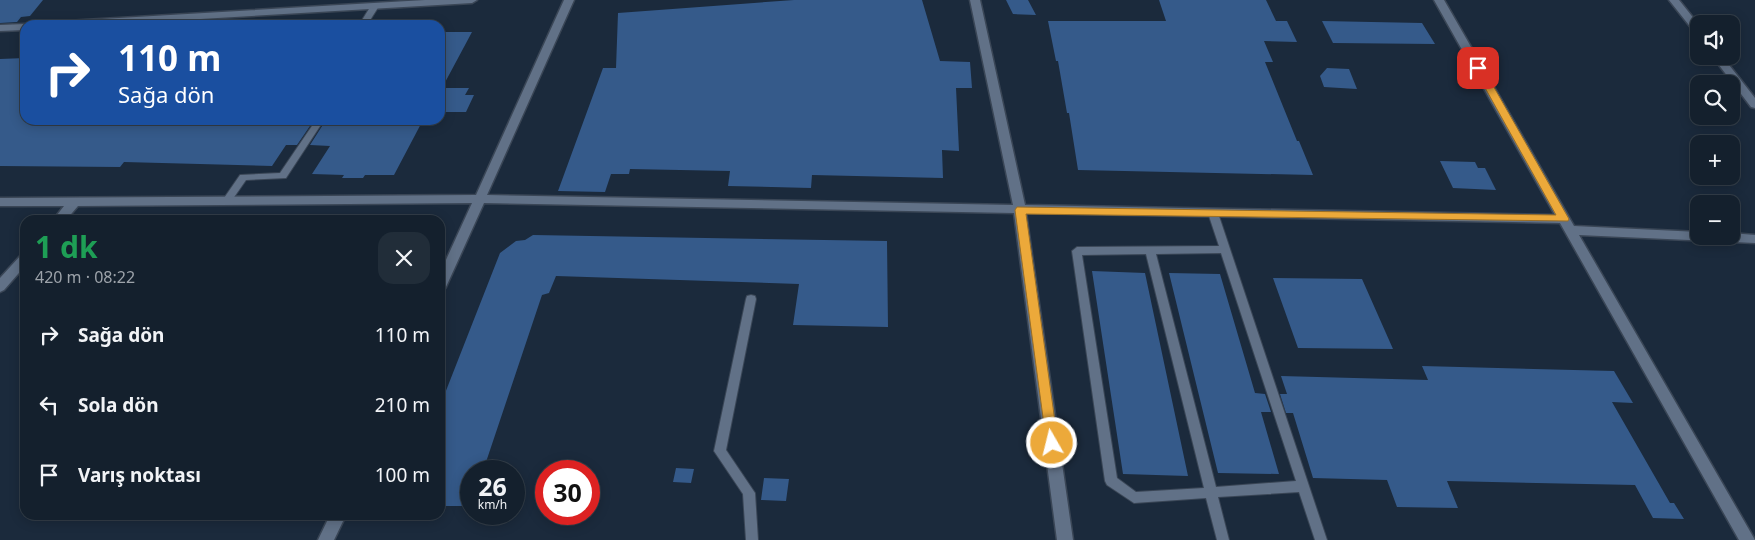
<!DOCTYPE html>
<html lang="tr">
<meta charset="utf-8">
<style>
:root{--surface:#14202d;--page:#212d39;--text:#f1f3f6;--muted:#9da3aa;--line:#333e49}
body{margin:0;font-family:"Noto Sans",sans-serif;background:var(--page);color:var(--text);height:100vh;display:flex;flex-direction:column;font-size:19px;white-space:nowrap}
*{box-sizing:border-box;margin:0}
p{font-size:16px;color:var(--muted)}
.icon{flex:none;width:28px;height:28px;fill:none;stroke:currentColor;stroke-width:2;stroke-linecap:round;stroke-linejoin:round}
.map{position:relative;flex:1;overflow:hidden}
.details{position:absolute;left:20px;top:215px;width:425px;height:305px;display:flex;flex-direction:column;background:var(--surface);border-radius:15px;box-shadow:0 2px 12px #0003,0 0 0 1px var(--line)}
.details>*{flex:none}
.banner{position:absolute;left:20px;top:20px;width:425px;height:105px;border-radius:15px;box-shadow:0 2px 12px #0003,0 0 0 1px var(--line);background:#1a4fa0;color:#fff;overflow:hidden}
.buttons{position:absolute;left:1690px;top:15px;display:grid;gap:10px}
.buttons a{display:grid;place-items:center;width:50px;height:50px;border-radius:10px;background:var(--surface);box-shadow:0 2px 12px #0003,0 0 0 1px var(--line);font-size:25px}
.speed{position:absolute;left:460px;top:460px;display:flex;gap:10px;font-size:25px;font-weight:700;text-align:center}
.speed>*{display:grid;place-content:center;width:65px;height:65px;border-radius:50%;background:var(--surface);box-shadow:0 2px 12px #0003,0 0 0 1px var(--line);line-height:1}
.speed small{font-size:12px;font-weight:400}
.speed .limit{border:8px solid #d22;background:#fff;color:#111}
.pin{position:absolute;display:grid;place-items:center;width:42px;height:42px;color:#fff;margin:-21px;border-radius:10px;box-shadow:0 2px 8px #0006}
.me{position:absolute;width:55px;margin:-28px;rotate:352deg;stroke-linejoin:round;filter:drop-shadow(0 0 4px #0008)}
.turn{display:flex;align-items:center;gap:18px;height:105px;padding:0 15px;font-size:22px}
.turn .icon{width:65px;height:65px;stroke-width:2.5}
.turn b{display:block;font-size:35px;line-height:42px}
.round{display:grid;place-items:center;flex:none;width:52px;height:52px;border-radius:15px;background:var(--page)}
.overview{display:flex;align-items:center;justify-content:space-between;height:85px;padding:0 15px}
h1{font-size:30px;font-weight:700;line-height:38px;color:#1e9e55}
ul{padding:0;list-style:none}
li{display:flex;align-items:center;gap:15px;height:70px;padding:0 15px}
li div{flex:1}
li b{display:block;font-size:19px}
li em{font-style:normal}
.map>svg:first-child{display:block}
.building{fill:#355a8a}
.lines{fill:none;stroke-linecap:round;stroke-linejoin:round}
.lane-casing{stroke:#3a4656;stroke-width:2}
.street-casing{stroke:#3a4656;stroke-width:3}
.lane{fill:#617187;fill-rule:evenodd}
.street{fill:#617187;fill-rule:evenodd}
.route{fill:#eca93a;stroke:#996e26}
</style>
<div class="map">
<svg width="1755" height="540" viewBox="0 0 1755 540">
<rect width="100%" height="100%" fill="#1b2a3c"/>
<!-- building -->
<path class="building" d="M0 0H43L30 16 21 17 17 22 0 23Z
M794 0H922L940 61 970 62 972 88H956L959 151 942 150 943 178 812 175 811 188 728 186 730 171 630 169 629 174H611L605 192 558 191 603 68H616L618 13Z
M1006 0H1028L1036 15 1013 14Z
M1159 0H1266L1276 21H1287L1297 42 1264 41 1273 62H1265L1297 141H1299L1313 175 1078 170 1069 113H1067L1058 61H1056L1048 21H1166Z
M1322 21 1422 23 1435 44 1333 43Z
M440 32H472L442 88H469L465 95H474L466 112H440Z
M25 58V120H303L302 122 312 123 297 145H286L272 166 124 162 120 167 0 166V59Z
M1327 68 1349 69 1357 89 1324 87 1320 76Z
M348 120H423L394 175H365L363 178H342L344 175 312 174 330 146 310 145 324 123H346Z
M1440 161 1475 162 1478 168H1485L1496 190 1453 188Z
M533 235 887 241 888 327 793 325 799 284 556 276 549 293 542 295 483 471H471V506H440V406L500 253 516 241 525 240Z
M1092 271 1145 273 1188 476 1123 474Z
M1169 273 1220 274 1255 393 1265 394 1271 412H1261L1279 474 1218 473Z
M1273 278 1362 279 1393 349 1298 348Z
M1422 366 1614 371 1633 403 1612 402 1670 503H1674L1684 519 1653 518 1635 485 1447 481 1458 508 1397 507 1387 480 1313 478 1293 413H1286L1280 394H1287L1281 376 1428 380Z
M676 468 694 469 691 483 673 482Z
M764 478 789 479 786 501 761 500Z"/>
<g class="lines">
<defs>
<path id="lane" d="M372 4H375L379 6 367 25H359Z
M316 120H324L286 178 246 180 230 203H224L222 201 240 175 280 173Z
M1213 210 1218 213 1327 540H1315L1299 492 1218 497 1229 540H1217L1206 498 1134 503 1107 485 1105 481 1072 251 1077 247 1219 246 1208 213ZM1221 253 1296 481 1216 487 1156 254ZM1146 254 1204 488 1136 492 1117 478 1082 255Z
M751 295 755 296 756 299 726 450 755 493 758 540H746L743 494 714 451 746 299 747 296Z"/>
<path id="street" d="M425 0H477L472 3 98 25H45L50 22Z
M564 0H574L487 195 1013 205 970 0H980L1025 205 1555 215 1434 0H1444L1574 226 1699 232V236H1731V233L1755 235V243L1579 235 1755 540H1739L1560 223 1026 213 1073 540H1057L1014 213 484 203 446 287 444 290 440 292V273L472 203 78 206 66 220H53L64 206H0V198L476 195Z
M1669 0H1679L1699 25V35L1696 34Z
M25 24 28 25H25V30L0 31V25Z
M1712 56H1722L1755 98V108L1751 107Z
M25 253V266L4 290 0 292V278L21 255Z
M330 515H346L334 540H318Z"/>
</defs>
<!-- lane casing -->
<use href="#lane" class="lane-casing"/>
<!-- street casing -->
<use href="#street" class="street-casing"/>
<!-- lane -->
<use href="#lane" class="lane"/>
<!-- street -->
<use href="#street" class="street"/>
</g>
<!-- route -->
<path class="route" d="M1475 66H1482L1483 68 1569 219 1568 221 1026 214 1058 443 1057 447 1052 449 1047 447 1015 210 1017 207 1556 215 1474 68Z"/>
</svg>
<div class="buttons">
<a><svg class="icon" aria-label="sound" viewBox="0 0 24 24"><path d="M4 9h4l5-4v14l-5-4H4zM17 9q2 3 0 6"/></svg></a>
<a><svg class="icon" aria-label="search" viewBox="0 0 24 24"><circle cx="10" cy="10" r="6"/><path d="M15 15l6 6"/></svg></a>
<a>+</a>
<a>−</a>
</div>
<div class="speed"><div>26<small>km/h</small></div><div class="limit">30</div></div>
<div class="pin" style="left:1478px;top:68px;background:#d93025"><svg class="icon" aria-label="arrive" viewBox="0 0 24 24"><path d="M6 21V4h12l-3 4 3 4H6"/></svg></div>
<svg class="me" style="left:1052px;top:443px" viewBox="-20 -20 40 40"><circle r="17" fill="#eca93a" stroke="#fff" stroke-width="3"/><path d="M0-11L8 9 0 5-8 9z" fill="#fff"/></svg>
<div class="banner">
<div class="turn"><svg class="icon" aria-label="right" viewBox="0 0 24 24"><path d="M7 20v-9h11M14 6l5 5-5 5"/></svg><div><b>110 m</b>Sağa dön</div></div>
</div>
<section class="details">
<div class="overview"><div><h1>1 dk</h1><p>420 m · 08:22</p></div><a class="round"><svg class="icon" aria-label="close" viewBox="0 0 24 24"><path d="M6 6l12 12M18 6L6 18"/></svg></a></div>
<ul>
<li><svg class="icon" aria-label="right" viewBox="0 0 24 24"><path d="M7 20v-9h11M14 6l5 5-5 5"/></svg><div><b>Sağa dön</b></div><em>110 m</em></li>
<li><svg class="icon" aria-label="left" viewBox="0 0 24 24"><path d="M17 20v-9H6M10 6l-5 5 5 5"/></svg><div><b>Sola dön</b></div><em>210 m</em></li>
<li><svg class="icon" aria-label="arrive" viewBox="0 0 24 24"><path d="M6 21V4h12l-3 4 3 4H6"/></svg><div><b>Varış noktası</b></div><em>100 m</em></li>
</ul>
</section>
</div>
